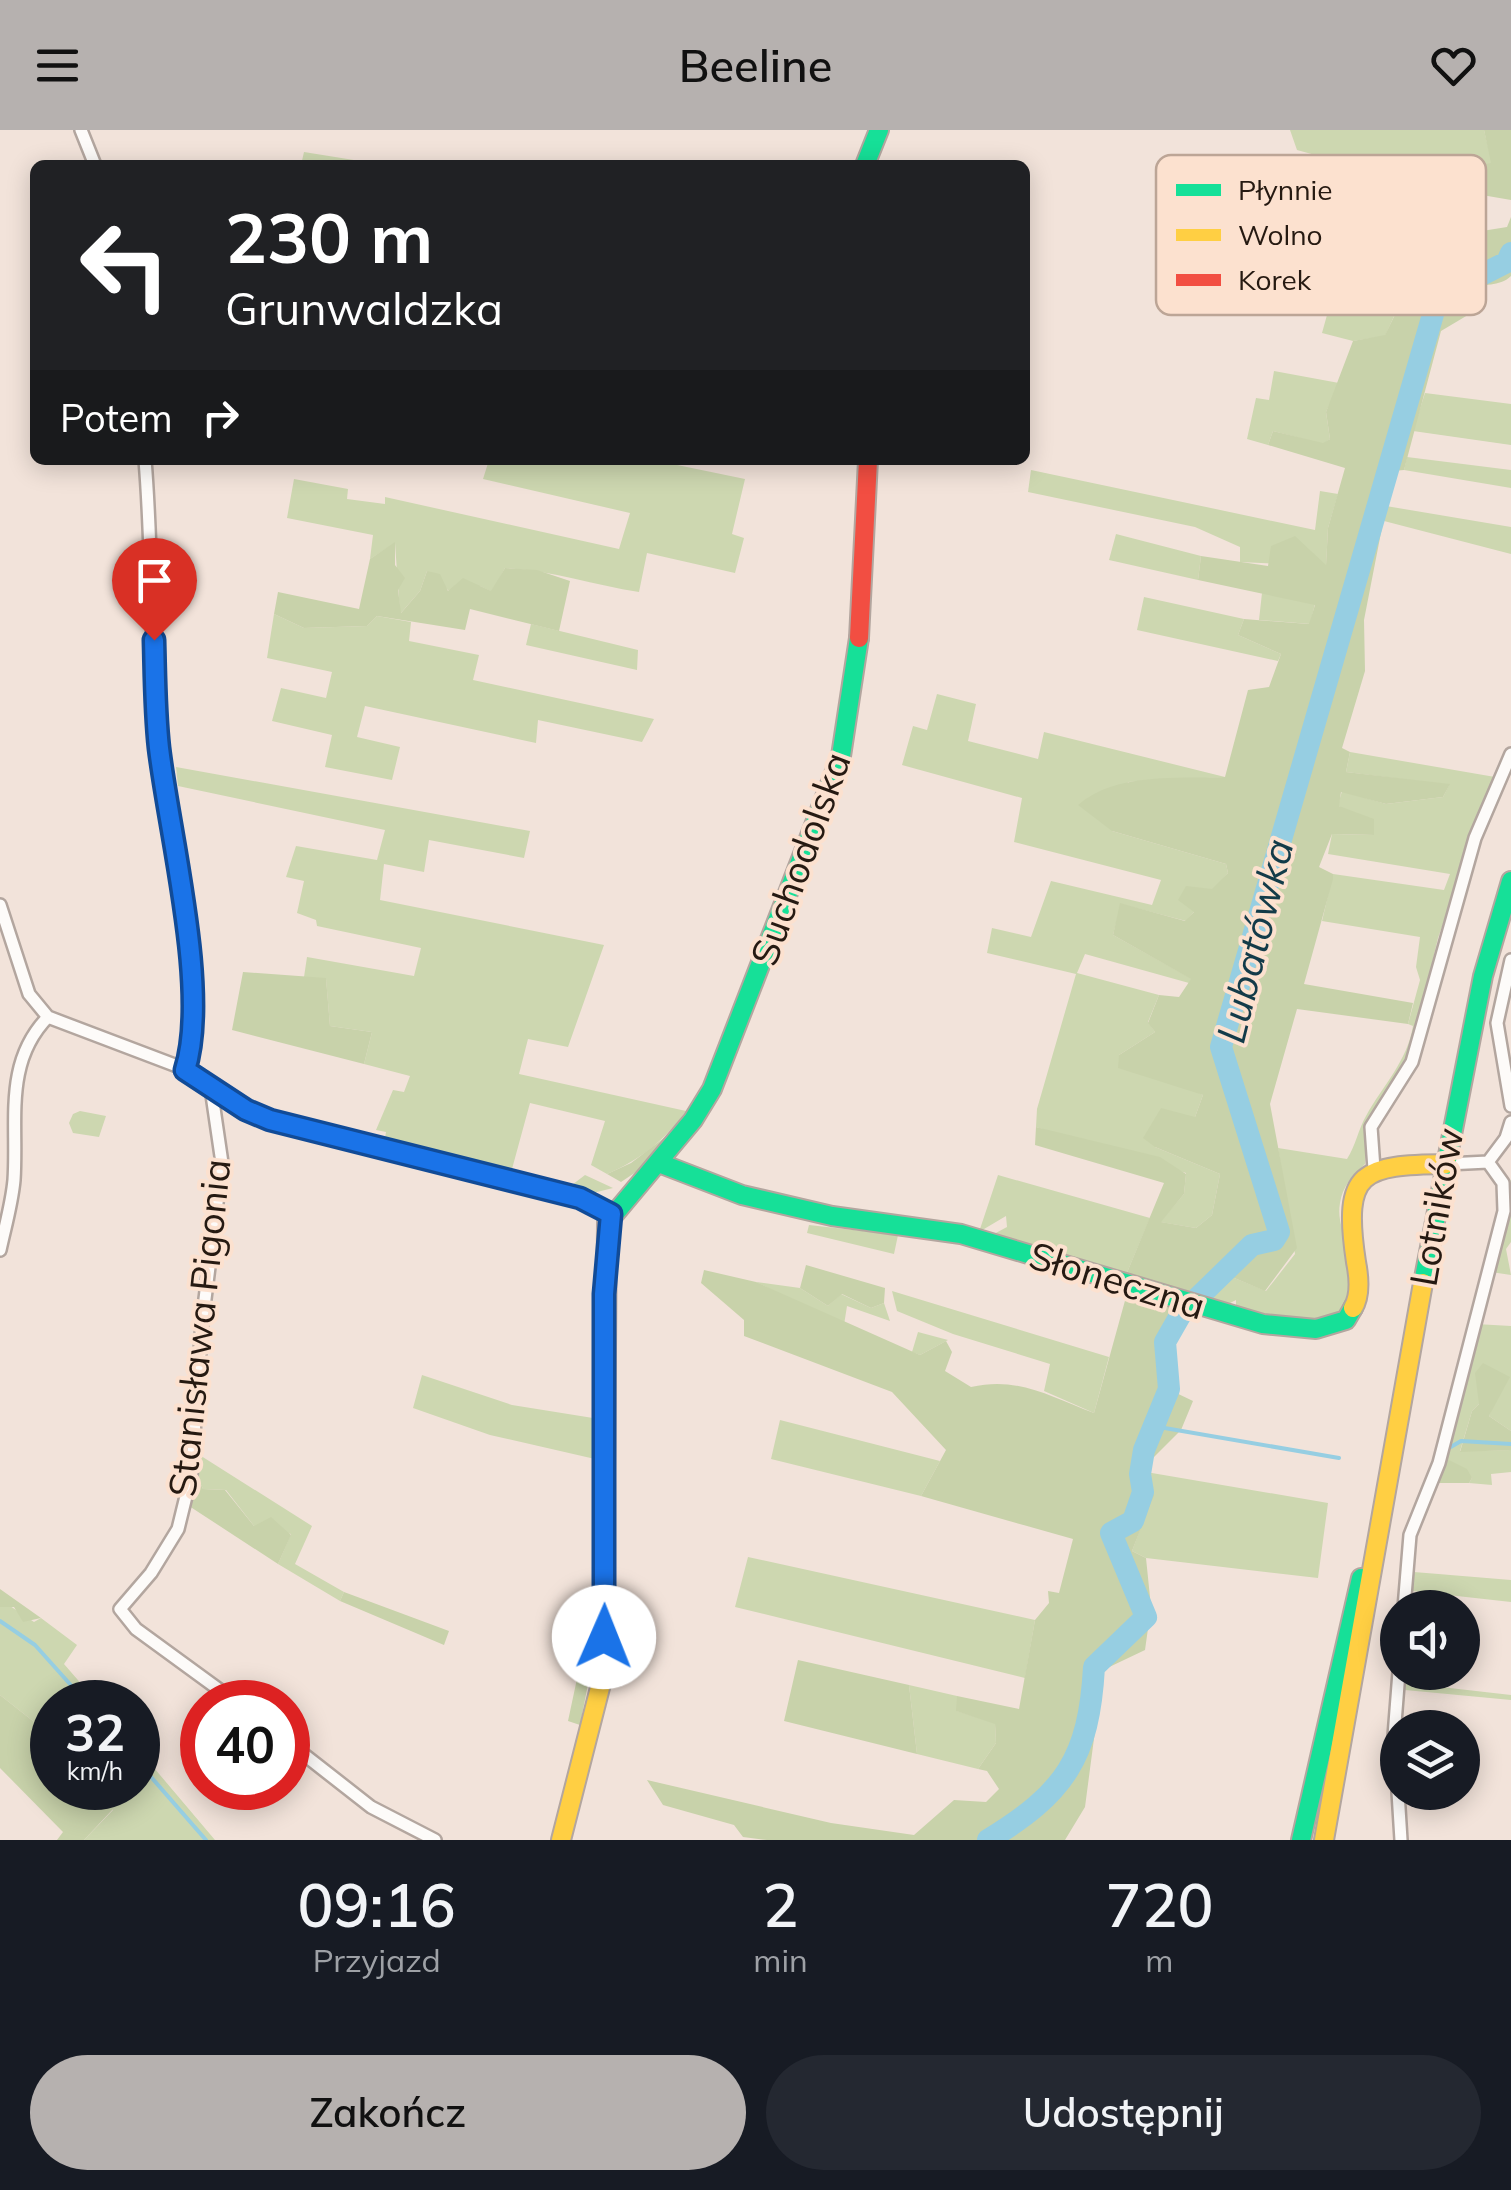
<!DOCTYPE html>
<html lang="pl">
<meta charset="utf-8">
<style>
:root{--surface:#171b24;--page:#242831;--text:#f1f3f6;--muted:#9ea1a6;--accent:#b6b1af}
body{margin:0;font-family:Mulish,sans-serif;background:var(--page);color:var(--text);height:100vh;display:flex;flex-direction:column;font-size:38px;white-space:nowrap}
*{box-sizing:border-box;margin:0}
p{font-size:32px;color:var(--muted)}
.icon{flex:none;width:55px;height:55px;fill:none;stroke:currentColor;stroke-width:2;stroke-linecap:round;stroke-linejoin:round}
.map{position:relative;height:1710px;overflow:hidden}
.sheet{display:flex;flex-direction:column;background:var(--surface);flex:1}
.sheet>*{flex:none}
.guide{position:absolute;left:30px;top:30px;width:1000px;height:305px;border-radius:15px;box-shadow:0 5px 25px #0003;background:#202124;color:#fff;overflow:hidden}
.buttons{position:absolute;left:1380px;top:1460px;display:grid;gap:20px}
.buttons a{display:grid;place-items:center;width:100px;height:100px;border-radius:50%;background:var(--surface);box-shadow:0 5px 25px #0003;font-size:50px}
.speed{position:absolute;left:30px;top:1550px;display:flex;gap:20px;font-size:50px;font-weight:700;text-align:center}
.speed>*{display:grid;place-content:center;width:130px;height:130px;border-radius:50%;background:var(--surface);box-shadow:0 5px 25px #0003;line-height:1}
.speed small{font-size:25px;font-weight:400}
.speed .limit{border:15px solid #d22;background:#fff;color:#111}
.pin{position:absolute;display:grid;place-items:center;width:85px;height:85px;color:#fff;margin:-102px -42px;border-radius:50% 50% 50% 0;rotate:-45deg;box-shadow:0 0 10px #0007}
.pin .icon{rotate:45deg}
.me{position:absolute;width:110px;margin:-55px;rotate:1deg;stroke-linejoin:round;filter:drop-shadow(0 0 8px #0008)}
.turn{display:flex;align-items:center;gap:35px;height:210px;padding:0 30px;font-size:45px}
.turn .icon{width:130px;height:130px;stroke-width:2.5}
.turn b{display:block;font-size:70px;line-height:85px}
.then{display:flex;align-items:center;height:95px;padding:0 30px;background:#0003;gap:20px;font-size:38px}
.eta{display:flex;justify-content:space-evenly;align-items:center;height:170px;text-align:center}
.eta b{font-size:60px;font-weight:600;line-height:70px}
.cta{display:flex;gap:20px;margin-top:auto;padding:20px 30px}
.cta a{flex:1;height:115px;border-radius:60px;background:var(--accent);color:#111;font-size:40px;font-weight:600;line-height:115px;text-align:center}
.cta a+a{background:var(--page);color:var(--text)}
header{display:flex;justify-content:space-between;align-items:center;height:130px;padding:0 30px;background:var(--accent);color:#111;font-size:45px;font-weight:600}
.map>svg:first-child{display:block}
.green{fill:#cdd7b0}
.forest{fill:#c8d2aa}
.lines{fill:none;stroke-linecap:round;stroke-linejoin:round}
.stream{stroke:#96cee2;stroke-width:4}
.river{stroke:#96cee2;stroke-width:22}
.street-casing{stroke:#b3a69f;stroke-width:16}
.fast-casing{stroke:#b3a69f;stroke-width:22}
.slow-casing{stroke:#b3a69f;stroke-width:22}
.jam-casing{stroke:#b3a69f;stroke-width:22}
.street{stroke:#fdfbf9;stroke-width:11}
.fast{stroke:#16e098;stroke-width:18}
.slow{stroke:#ffcf43;stroke-width:18}
.jam{stroke:#f24e42;stroke-width:18}
.route-casing{stroke:#114b97;stroke-width:25}
.route{stroke:#1a73e8;stroke-width:18}
.labels{text-anchor:middle;stroke-width:8;stroke-linejoin:round;paint-order:stroke}
.street-label{font-size:38px;fill:#261a12;stroke:#fce1cf}
.water-label{font-size:40px;font-style:italic;fill:#133b49;stroke:#fce1cf}
.key{fill:#fce1cf;stroke:#bca596;stroke-width:2.5}
.key-label{font-size:28px;fill:#261a12}
</style>
<header><svg class="icon" aria-label="menu" viewBox="0 0 24 24"><path d="M4 6h16M4 12h16M4 18h16"/></svg>Beeline<svg class="icon" aria-label="heart" viewBox="0 0 24 24"><path d="M12 20l-8-8c-3-5 5-10 8-4 3-6 11-1 8 4z"/></svg></header>
<div class="map">
<svg width="1511" height="1710" viewBox="0 0 1511 1710">
<rect width="100%" height="100%" fill="#f2e3da"/>
<!-- green -->
<path class="green" d="M1290 0H1484L1492 33 1429 35 1424 55 1297 20Z
M304 22 360 31V35H301Z
M1332 167 1395 184 1385 206 1353 211 1322 203Z
M1274 241 1339 253 1326 282 1330 309 1323 314 1273 301 1268 315 1247 309 1256 268 1269 270Z
M1425 263 1511 274V315L1413 301Z
M1407 327 1511 340V358L1404 340Z
M489 330H653L745 349 732 404 744 408 735 443 647 423 639 462C594 455 550 440 505 438L492 462 480 456 449 461 427 441 420 461 400 484 395 413 370 429 373 405 287 388 294 349 348 359 347 369 385 374V367L619 419 630 383 483 349Z
M1031 340 1315 400 1320 361 1338 364 1328 398 1326 436 1240 432V417L1195 397 1028 362Z
M1386 376 1511 397V424L1384 391Z
M1116 404 1201 426 1198 450 1109 430Z
M1262 463 1315 474 1310 494 1259 490Z
M1144 467 1244 489 1238 505 1281 524 1278 531 1137 500Z
M274 484 304 498 367 496 377 486 411 492 409 511 479 525 473 550 654 589 642 612 538 590 536 613 365 576 357 607 400 617 392 650 325 637 332 605 272 591 281 558 326 568 332 542 267 528Z
M531 494 638 520 637 540 526 515Z
M937 564 976 574 968 611 1038 629 1044 602 1225 647 1128 652 1112 701 1226 734 1228 743 1186 791 1121 774 1113 805 1192 849 1189 853 1085 824 1077 843 1159 865 1148 892 1155 902 1119 925 1203 965 1195 987 1155 1017 1220 1044 1212 1085 1196 1098 1160 1092 1184 1064 1186 1043 1036 997 1037 979 1076 844 987 823 992 798 1031 807 1051 751 1152 775 1161 750 1014 712 1022 668 902 635 913 596 927 600Z
M1350 622 1495 647 1438 808 1410 926 1367 1015 1365 1034C1353 1045 1342 1057 1340 1073 1337 1090 1344 1103 1348 1119 1371 1210 1292 1193 1236 1178V1170L1226 1175 1204 1167 1232 1147 1266 1161 1295 1124 1278 1018 1347 1029C1356 1015 1358 1000 1366 986 1383 955 1407 932 1413 896L1408 894 1420 850 1416 837 1420 807 1322 791 1333 744 1444 760 1450 744 1328 724 1332 704 1374 705 1338 675 1342 661 1386 674 1443 667 1449 655 1346 642Z
M176 637 530 701 524 728 429 710 424 742 384 734 380 770 604 815 568 917 528 909 519 944 686 981C665 1010 640 1030 607 1044L591 1035 605 991 530 973 512 1039 385 1008 386 1002 376 1000 393 960 404 962 410 946 364 934 372 902 330 896 326 849 304 847 307 827 414 846 421 818 317 796 316 790 297 783 304 751 286 747 296 716 377 730 385 700 178 656Z
M80 981 106 986 99 1007 73 1003 69 993 73 984Z
M585 1045 613 1058 593 1063 568 1058Z
M998 1045 1150 1088 1126 1145 992 1105 1007 1097 1006 1086 979 1102Z
M1511 1050V1112L1506 1119 1511 1145 1491 1142 1509 1073 1507 1053Z
M809 1095 898 1105 894 1124 807 1103Z
M756 1152 800 1158 828 1176 841 1164 871 1178 884 1173 890 1191 847 1176 844 1195Z
M892 1161 1109 1227 1094 1283 1044 1261 1050 1234 953 1204 897 1181Z
M1476 1194 1511 1196V1301L1489 1286 1498 1264 1480 1254 1479 1274 1472 1281 1460 1321 1511 1320V1342L1491 1344 1492 1355 1469 1353 1472 1348 1447 1329Z
M918 1202 948 1210 920 1225 912 1222Z
M422 1245 512 1275 593 1288 595 1329 490 1305 413 1278Z
M780 1290 940 1331 921 1366 771 1329Z
M198 1324 312 1396 295 1434 344 1462 340 1471 278 1434 291 1404 254 1396 226 1360 203 1359 196 1344Z
M1146 1342 1328 1373 1318 1448 1146 1428 1132 1421 1153 1365Z
M748 1427 1035 1490 1025 1548 735 1477Z
M1414 1442 1511 1450V1472L1412 1461Z
M7 1474 34 1492 41 1488 77 1515 64 1534 97 1572H52V1606L0 1565V1477Z
M1406 1553 1511 1565V1570L1405 1560Z
M909 1555 957 1566V1581L995 1593 996 1613 978 1639 917 1624Z
M138 1619 215 1710H84L113 1680 98 1658H138Z"/>
<!-- forest -->
<path class="forest" d="M1484 0H1511V70L1424 55 1429 35 1491 33Z
M1511 87V146C1499 158 1483 151 1471 162L1478 179 1441 201 1404 340 1393 341 1364 490 1365 541 1342 618 1350 622 1346 642 1450 654 1443 667 1386 674 1341 662 1339 676 1374 689V705L1332 704 1319 737 1333 744V749L1304 854 1413 873 1408 894 1297 879 1270 974 1297 1118 1265 1161 1232 1147C1179 1185 1166 1193 1170 1260L1193 1271 1181 1300 1149 1332 1146 1342 1154 1365 1132 1421 1146 1428 1151 1477 1145 1520 1103 1540 1085 1677 1065 1710H767L743 1707 734 1695 663 1675 647 1650 831 1693 914 1705 954 1670 986 1672 999 1659 987 1641 978 1639 996 1613 995 1594 956 1581 957 1566 1019 1579 1035 1490 1049 1473 1048 1461 1059 1463 1073 1409 921 1366 946 1320 892 1262 744 1206V1190L701 1153 704 1140 756 1152 920 1225 946 1211 952 1222 945 1241 971 1257C1019 1246 1050 1267 1094 1283L1126 1167V1145L1164 1053 1035 1015 1036 997 1160 1027 1186 1044 1184 1064 1161 1092 1196 1098 1212 1085 1220 1044 1155 1017 1143 1008 1161 978 1195 987 1203 965 1118 938 1119 925 1155 902 1148 893 1159 865 1179 867 1191 849 1113 805 1120 773 1185 791 1194 782 1178 770 1186 756 1212 759 1228 743 1226 734 1112 701 1078 675C1116 642 1177 649 1225 647L1248 560 1269 557 1281 524 1238 505 1244 489 1309 494 1315 475 1198 450 1201 426 1268 436 1271 416 1295 406 1326 435 1328 398 1345 338 1268 315 1273 301 1323 313 1330 309 1326 282 1353 211 1385 205 1413 148 1379 137 1396 92 1432 109 1507 97Z
M395 412V435L405 448 398 460 401 483 420 461 427 441 440 444 448 461 463 448 491 461 505 438 537 440 570 451 559 501 470 479 465 500 377 486 367 496 304 498 274 484 278 462 359 479 370 429Z
M243 842 326 848 330 896 372 902 364 934 232 900Z
M668 1005 639 1040 621 1052 607 1044 631 1033Z
M806 1135 885 1158 884 1173 871 1178 842 1164 828 1176 800 1158Z
M1483 1233 1510 1247 1489 1286 1511 1301V1320L1460 1322 1472 1281 1479 1274 1475 1243Z
M1447 1329 1467 1339 1472 1348 1469 1353H1438Z
M196 1344 203 1359 225 1360 254 1396 271 1387 291 1405 278 1434 189 1376Z
M0 1459 41 1488 23 1492 14 1477H0Z
M344 1462 449 1501 444 1515 340 1471Z
M798 1530 909 1555 917 1624 784 1591Z
M578 1544H590L580 1595 568 1591Z
M0 1565 52 1606V1658H98L113 1679 84 1710H57L63 1702 0 1638Z"/>
<g class="lines">
<!-- stream -->
<path class="stream" d="M1153 1296 1339 1328
M1449 1318 1461 1311 1511 1314
M0 1491 35 1515 86 1572
M138 1632 206 1710"/>
<!-- river -->
<path class="river" d="M988 1710C1065 1663 1089 1628 1094 1537L1146 1487 1111 1403 1133 1391 1143 1362 1140 1344 1144 1320 1169 1259 1165 1212 1181 1184 1252 1115 1274 1110 1279 1102 1221 917 1438 167 1507 132 1511 123"/>
<defs>
<path id="street" d="M81 0 95 35
M145 330C153 424 150 519 158 613 167 703 211 858 185 939
M0 775 29 864 48 887 185 939 246 980 270 990 580 1068 611 1084
M1511 830 1497 893 1511 976
M211 958 222 1033 202 1193 191 1346 178 1399 151 1443 120 1479 136 1499 236 1572
M1447 1034 1488 1032 1506 1008 1511 992
M1374 1039 1371 997 1412 932 1475 708 1511 624
M0 1120C5 1097 12 1073 14 1050 18 992 3 933 48 887
M1404 1478 1410 1405 1439 1333 1504 1081 1503 1053 1488 1032
M288 1612 371 1677 435 1710
M1398 1661 1394 1606 1399 1542
M1398 1662 1401 1710"/>
<path id="fast" d="M865 35 879 0
M659 1033 742 1065 832 1086 961 1104 1263 1194 1316 1199 1346 1190 1353 1178
M607 1093 693 990 712 959 841 626 859 508
M1423 1153 1483 846 1511 751
M1301 1710 1361 1448"/>
<path id="slow" d="M1353 1178C1361 1165 1359 1147 1356 1132 1342 1040 1362 1035 1447 1034
M561 1710 603 1546 605 1342
M1324 1710 1423 1153"/>
<path id="jam" d="M859 508 868 330
M605 1342 607 1093"/>
</defs>
<!-- street casing -->
<use href="#street" class="street-casing"/>
<!-- fast casing -->
<use href="#fast" class="fast-casing"/>
<!-- slow casing -->
<use href="#slow" class="slow-casing"/>
<!-- jam casing -->
<use href="#jam" class="jam-casing"/>
<!-- street -->
<use href="#street" class="street"/>
<!-- fast -->
<use href="#fast" class="fast"/>
<!-- slow -->
<use href="#slow" class="slow"/>
<!-- jam -->
<use href="#jam" class="jam"/>
</g>
<g class="lines">
<defs>
<path id="route" d="M154 510C155 546 155 582 159 618 169 703 210 862 185 940L246 980 270 990 580 1068 611 1084 604 1164V1507"/>
</defs>
<!-- route casing -->
<use href="#route" class="route-casing"/>
<!-- route -->
<use href="#route" class="route"/>
</g>
<g class="labels">
<!-- street labels -->
<g class="street-label">
<text transform="translate(801 729) rotate(-70)" y="13">Suchodolska</text>
<text transform="translate(1437 1077) rotate(-80)" y="13">Lotników</text>
<text transform="translate(1117 1151) rotate(17)" y="13">Słoneczna</text>
<text transform="translate(200 1198) rotate(-84)" y="13">Stanisława Pigonia</text>
</g>
<!-- water labels -->
<g class="water-label">
<text transform="translate(1255 811) rotate(-76)" y="14">Lubatówka</text>
</g>
</g>
<!-- legend -->
<rect x="1156" y="25" width="330" height="160" rx="15" class="key"/>
<rect x="1176" y="54" width="45" height="12" fill="#16e098"/>
<rect x="1176" y="99" width="45" height="12" fill="#ffcf43"/>
<rect x="1176" y="144" width="45" height="12" fill="#f24e42"/>
<g class="key-label">
<text x="1238" y="70">Płynnie</text>
<text x="1238" y="115">Wolno</text>
<text x="1238" y="160">Korek</text>
</g>
</svg>
<div class="buttons">
<a><svg class="icon" aria-label="sound" viewBox="0 0 24 24"><path d="M4 9h4l5-4v14l-5-4H4zM17 9q2 3 0 6"/></svg></a>
<a><svg class="icon" aria-label="layers" viewBox="0 0 24 24"><path d="M12 4l9 5-9 5-9-5zM3 14l9 5 9-5"/></svg></a>
</div>
<div class="speed"><div>32<small>km/h</small></div><div class="limit">40</div></div>
<div class="pin" style="left:154px;top:510px;background:#d93025"><svg class="icon" aria-label="arrive" viewBox="0 0 24 24"><path d="M6 21V4h12l-3 4 3 4H6"/></svg></div>
<svg class="me" style="left:604px;top:1507px" viewBox="-20 -20 40 40"><circle r="19" fill="#fff"/><path d="M0-13L10 11 0 6-10 11z" fill="#1a73e8"/></svg>
<div class="guide">
<div class="turn"><svg class="icon" aria-label="left" viewBox="0 0 24 24"><path d="M17 20v-9H6M10 6l-5 5 5 5"/></svg><div><b>230 m</b>Grunwaldzka</div></div>
<div class="then">Potem<svg class="icon" aria-label="right" viewBox="0 0 24 24"><path d="M7 20v-9h11M14 6l5 5-5 5"/></svg></div>
</div>
</div>
<section class="sheet">
<div class="eta">
<div><b>09:16</b><p>Przyjazd</p></div>
<div><b>2</b><p>min</p></div>
<div><b>720</b><p>m</p></div>
</div>
<div class="cta"><a>Zakończ</a><a>Udostępnij</a></div>
</section>
